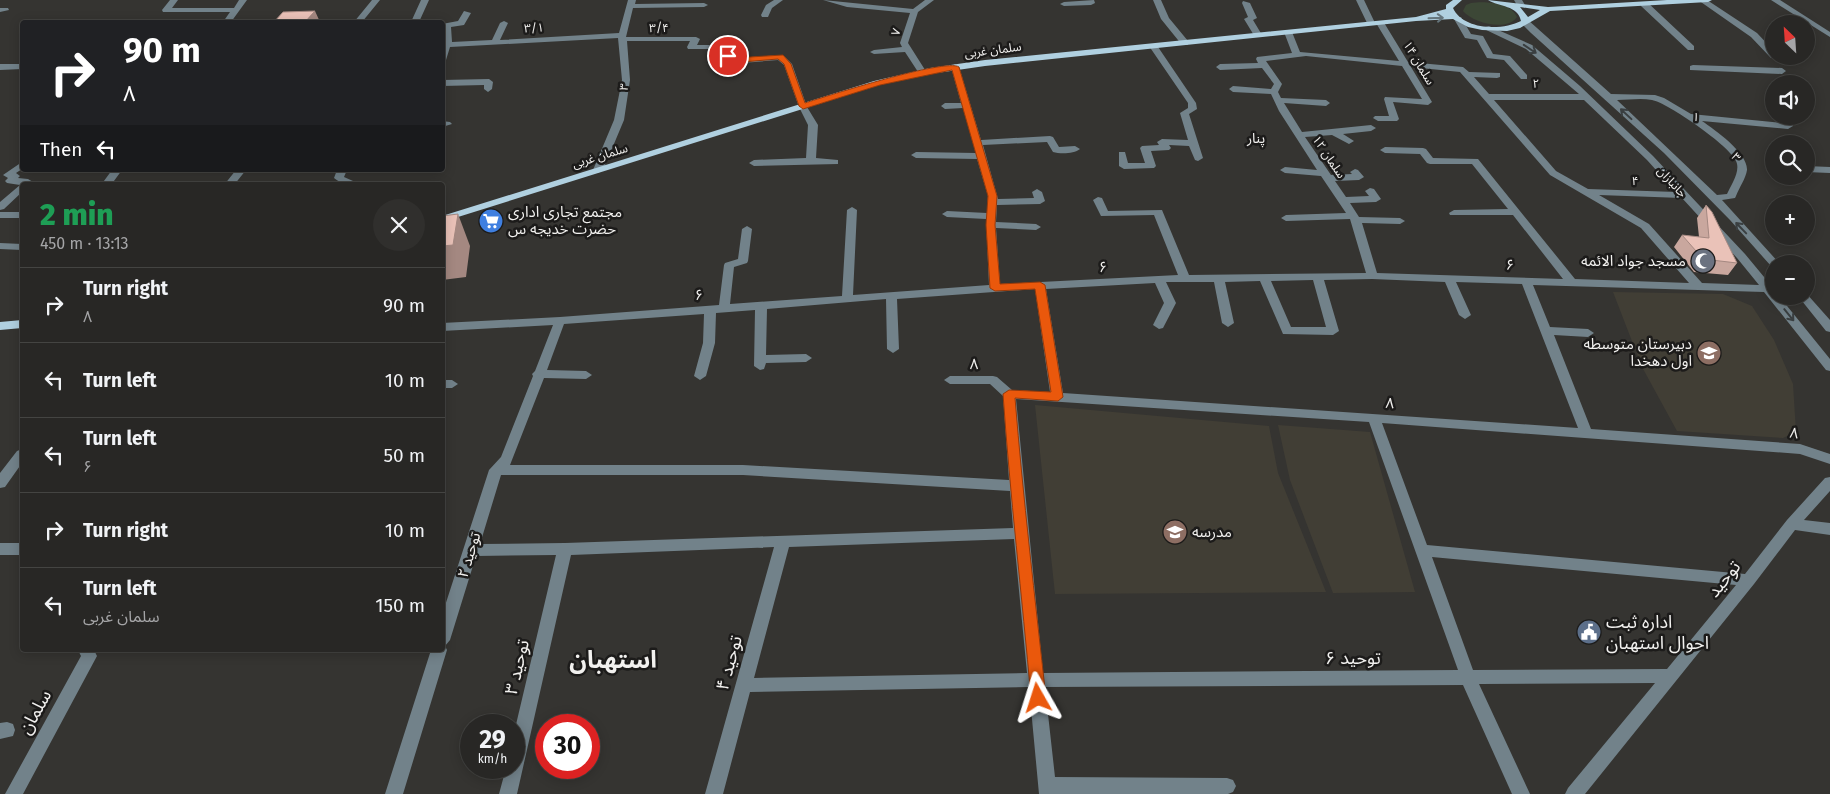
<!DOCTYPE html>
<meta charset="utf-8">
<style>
:root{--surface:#282725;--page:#302f2d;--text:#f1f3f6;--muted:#a5a5a7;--line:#444442}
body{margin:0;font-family:"Fira Sans","Noto Sans Arabic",sans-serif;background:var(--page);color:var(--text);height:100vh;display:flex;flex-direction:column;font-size:19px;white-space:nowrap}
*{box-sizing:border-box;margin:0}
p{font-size:16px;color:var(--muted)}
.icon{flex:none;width:28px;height:28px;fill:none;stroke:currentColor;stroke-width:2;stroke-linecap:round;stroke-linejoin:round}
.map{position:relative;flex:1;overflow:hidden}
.details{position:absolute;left:20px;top:182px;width:425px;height:470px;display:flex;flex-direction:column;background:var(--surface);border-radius:5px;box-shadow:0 2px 12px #0003,0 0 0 1px var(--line)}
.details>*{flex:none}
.banner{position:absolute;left:20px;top:20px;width:425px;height:152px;border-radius:5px;box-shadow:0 2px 12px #0003,0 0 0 1px var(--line);background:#202124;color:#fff;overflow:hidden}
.needle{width:32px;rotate:335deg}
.buttons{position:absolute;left:1765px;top:15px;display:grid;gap:10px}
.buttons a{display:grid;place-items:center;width:50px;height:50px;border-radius:50%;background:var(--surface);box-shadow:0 2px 12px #0003,0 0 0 1px var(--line);font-size:25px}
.speed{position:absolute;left:460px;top:714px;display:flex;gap:10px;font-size:25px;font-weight:700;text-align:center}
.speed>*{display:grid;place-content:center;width:65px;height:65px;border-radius:50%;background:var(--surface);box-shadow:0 2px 12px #0003,0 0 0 1px var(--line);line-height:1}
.speed small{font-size:12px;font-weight:400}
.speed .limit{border:8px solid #d22;background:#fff;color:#111}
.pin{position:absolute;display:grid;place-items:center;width:42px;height:42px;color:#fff;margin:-21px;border:2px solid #fff;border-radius:50%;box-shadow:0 1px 5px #0007}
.me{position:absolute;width:55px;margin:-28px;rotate:354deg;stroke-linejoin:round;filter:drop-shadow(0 0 4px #0008)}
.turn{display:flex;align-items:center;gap:18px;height:105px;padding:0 20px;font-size:22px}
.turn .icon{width:65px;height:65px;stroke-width:2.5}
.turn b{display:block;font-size:35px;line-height:42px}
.then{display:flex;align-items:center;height:48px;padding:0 20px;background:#0003;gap:10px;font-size:19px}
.round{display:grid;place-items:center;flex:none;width:52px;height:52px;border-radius:26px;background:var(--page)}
.headline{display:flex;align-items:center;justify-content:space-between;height:85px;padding:0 20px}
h1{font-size:30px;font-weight:800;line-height:38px;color:#1e9e55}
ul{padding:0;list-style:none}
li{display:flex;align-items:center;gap:15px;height:75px;padding:0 20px;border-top:1px solid var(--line)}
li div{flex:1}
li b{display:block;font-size:19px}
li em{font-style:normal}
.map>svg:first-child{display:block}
.built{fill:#413e35}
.green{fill:#3c4736}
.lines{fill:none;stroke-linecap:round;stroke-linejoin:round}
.minor{fill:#72828a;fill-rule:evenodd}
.major{fill:#b0d0e0;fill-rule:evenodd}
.wall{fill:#c9a79e}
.shaded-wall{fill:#a48881}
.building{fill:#eac2b8;stroke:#a48881}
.oneway{stroke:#66767d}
.oneway2{stroke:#3a3f41}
.route{fill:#ea580c;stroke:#983908}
.labels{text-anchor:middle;stroke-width:5;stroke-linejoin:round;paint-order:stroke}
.far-street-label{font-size:12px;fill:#f2f1ef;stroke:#1c1b1a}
.far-neighbourhood-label{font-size:14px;fill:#f2f1ef;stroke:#1c1b1a}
.poi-label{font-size:15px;fill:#f2f1ef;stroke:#1c1b1a;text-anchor:start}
.street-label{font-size:15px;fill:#f2f1ef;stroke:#1c1b1a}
.near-street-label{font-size:18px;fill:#f2f1ef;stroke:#1c1b1a}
.near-poi-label{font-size:18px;fill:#f2f1ef;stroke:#1c1b1a;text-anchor:start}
.near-district-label{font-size:24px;font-weight:bold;fill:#f2f1ef;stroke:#1c1b1a}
</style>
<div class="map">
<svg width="1830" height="794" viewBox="0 0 1830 794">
<rect width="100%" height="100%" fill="#353431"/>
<!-- built -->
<path class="built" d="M1613 292 1723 294 1752 306 1774 340 1793 384 1796 432 1783 438 1677 431 1642 367Z
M1035 405 1269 426 1278 473 1326 592 1055 594Z
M1278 425 1370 432 1415 592 1333 593 1290 480Z"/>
<!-- green -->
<path class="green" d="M1471 3C1485 1 1510 2 1517 17 1507 32 1473 23 1463 11L1466 5Z"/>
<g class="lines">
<!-- minor -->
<path class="minor" d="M170 0H178L172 8H234L239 0H247L231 22H223L230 12H163L162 10Z
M372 0H380L362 22H354Z
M421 0H429L419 22H411Z
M628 0H636L635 4 704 3 708 5 704 7 633 8 626 37H696L700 39 697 45H718V53L731 54 733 58 783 55 792 64 807 107 818 125 816 158 838 160V164L754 166 749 163 754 160 806 158 808 125 799 107 784 65 778 60 730 64 727 63 725 58 711 57V49H688L687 47 690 41H627L630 80 624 120 603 170 598 173 593 170 614 120 622 80 618 38 450 47 446 60 442 62V24L458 21 464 11 471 13 464 25 451 27 452 42 492 40 500 23 504 21 508 23 500 40 619 33Z
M774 0H783L772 8 768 17H762L761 15 766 5Z
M823 0 913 9 925 0H934L918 12 908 43 927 73 926 75H920L905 52 874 54 870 52 874 50 902 47 900 43 910 13 847 7Z
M1094 0 1095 3 1091 5 1064 6 1060 4 1064 2Z
M1153 0H1161L1169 18 1188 41V45H1182L1161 19Z
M1356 0H1364L1375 23 1374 25H1368Z
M1514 0H1522L1525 5 1518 7Z
M1698 0H1707L1757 33 1774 51V56H1778L1777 58H1771L1751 37Z
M1771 0H1780L1830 32V37Z
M1243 1 1250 3 1257 18 1253 20 1262 35 1261 37H1255L1244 19 1248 17 1242 3Z
M1641 2H1647L1694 46V50H1688L1641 6Z
M0 8H8L9 10 0 12Z
M1455 17H1461L1471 34 1483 36 1493 54 1510 56 1527 75V79H1521L1504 60 1487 58 1477 40 1465 38 1454 19Z
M1522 20H1528L1611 94 1655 95 1664 98 1691 114 1783 123V116H1792L1793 126 1788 129 1702 121C1715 130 1748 153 1747 170 1746 178 1739 188 1736 196L1735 198 1722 200 1780 264H1774V267L1771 266 1730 220 1664 153 1531 33 1522 24ZM1617 100C1628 100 1641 98 1652 100 1668 103 1730 146 1736 161 1741 171 1731 185 1727 194L1717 195Z
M1377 21H1383L1408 62 1463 67 1469 72 1500 73V77L1497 78 1474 77 1489 94H1579L1526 49 1482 28 1489 26 1532 45 1580 86 1653 156 1745 254 1774 289V296H1779L1830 359V371L1826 370 1764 292 1533 285 1550 327 1588 329 1594 333 1588 337 1554 335 1591 429 1800 444 1830 454V464L1800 454 1382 423 1427 545 1745 574 1787 520 1825 478 1830 477V491L1804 520 1830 523V535L1795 530 1754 584 1585 794H1565L1568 788 1655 683 1479 684 1530 794H1512L1463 685 1045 687 1055 777 1227 778 1233 780 1236 786 1233 792 1228 794H1039L1029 687 750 692 723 794H705L774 547 571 555 517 794H499L506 768H514V733L556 555 476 556 450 640 445 646 447 650 403 794H385L431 650H442V615L489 470 501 457 533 376 532 374 535 371 553 325 442 331V323L560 317 719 305 724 265 725 263 738 259 742 229 747 226 752 229 748 261 747 263 734 267 730 304 842 296 847 210 852 207 857 210 853 295 989 285 986 219 947 217 942 214 947 211 987 213 988 196 977 159 916 158 911 155 916 152 976 153 963 108 945 109 941 106 945 103H961L951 67 955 64 959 67 981 140 1050 136 1053 137 1059 147 1075 146 1080 149C1074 154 1060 154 1053 152L1047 142 983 145 998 199 1034 198 1032 192 1037 189 1042 192 1045 201 1040 204 997 205 996 222 1036 224 1041 227 1036 230 996 228 1000 284 1178 275 1154 215 1101 216 1093 200 1098 197 1102 198 1108 211 1162 210 1189 275 1366 273 1350 219 1286 221 1281 218 1286 215 1346 213 1321 176 1285 173 1280 170 1285 167 1317 170 1279 111 1271 94 1233 92 1229 89 1233 86 1271 89 1274 84 1262 68 1220 70 1216 67 1220 64 1258 63 1256 59 1257 57 1292 53 1284 32 1288 30 1292 32 1300 52 1399 61 1376 23ZM1306 56 1402 66 1422 99 1385 97 1384 99 1389 116H1375L1373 118 1378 121H1397L1399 119 1393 102 1428 105 1432 102 1411 67 1460 72 1550 175 1641 228 1689 283 1575 279 1478 159 1433 158 1426 149 1423 148 1385 147 1380 150 1385 153 1420 154 1427 163 1430 164H1472L1508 209 1454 210 1449 213 1450 215H1513L1563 279 1377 273 1362 223 1400 224 1405 221 1400 218 1359 217 1350 203 1376 202 1381 199 1374 189 1370 188 1365 191 1369 196 1346 197 1335 181 1359 180 1364 177 1358 170 1355 169 1350 172 1352 174 1331 175 1305 137 1332 135 1349 144 1354 141 1343 134 1371 131 1376 128 1371 125 1302 132 1284 103 1326 106 1330 103 1326 100 1281 98 1278 92 1282 84 1266 61ZM1494 100H1584L1647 160 1676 192 1588 189 1556 171ZM1599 195 1682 198 1737 258 1759 285 1702 283 1649 224ZM1372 279 1445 282 1459 315 1465 319 1471 315 1456 282 1522 284 1578 428 1063 393 1046 289 1155 283 1164 303 1153 325 1159 329 1163 328 1176 303 1166 282H1214L1222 323 1228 327 1234 323 1225 282 1260 281 1283 334 1333 335 1339 331 1324 280ZM1313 280 1326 327H1291L1271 281ZM1035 289 1050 392 1012 390 997 377 993 376H950L944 380 950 384H990L1003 396 1009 480 743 465H510L544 378 586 379 592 375 586 371 547 370 564 324 704 314 703 343 694 376 700 380 706 376 715 343 716 313 755 310 754 366 760 370 764 369 766 363 806 362 812 358 806 354 766 355 767 309 886 299 887 349 893 353 899 349 897 299ZM1016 399 1369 422 1458 670 1043 673ZM501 475H743L1010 491 1013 528 565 543 480 544ZM1014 539 1027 673 754 678 789 547ZM1432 557 1736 585 1667 669 1473 670Z
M1150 44H1156L1196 103 1197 109 1189 114 1203 158 1198 161 1195 160 1189 146 1169 145 1171 148 1169 150 1151 151 1156 166 1154 168 1124 169 1119 166V152H1125L1128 163H1145L1140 148 1142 146 1159 145 1157 142 1162 139 1188 140 1180 113 1188 108V103L1149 46Z
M0 64H22V69L0 70Z
M1693 65 1782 68 1786 71 1782 74 1690 70V66Z
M489 79 493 82 492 89 488 92 484 89V85L442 86V80Z
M442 121 450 122 452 124 442 127Z
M22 162V169L16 173 20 176 18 178 28 179 33 182 31 185H22V192L4 209 0 210V202L20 185 7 183 5 181 8 178 3 175Z
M1806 166 1830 167V173L1806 172Z
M112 170H122L111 185H101Z
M236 170H246L234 185H224Z
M337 170H347L344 177 362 185C352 185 342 185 334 178Z
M0 212H22V218H0Z
M0 243 22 244V250L0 249Z
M1806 293 1830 320V332L1826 331 1798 296H1806Z
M442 380H452L458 384 452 388H442Z
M22 449V463L5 487 0 488V473L17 451Z
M0 543H22V555H0Z
M78 650H94L97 656 23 794H5L81 656Z
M7 722 13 724 15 730 13 736 0 739V723Z"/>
<!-- major -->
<path class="major" d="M1453 0H1462L1453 8C1463 30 1502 31 1521 21 1518 5 1499 7 1488 0L1548 7 1667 0H1712L1708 2 1550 11 1520 28 1507 31 1482 30 1468 27 1453 19 1416 21 985 66 930 74 879 85 442 222V216L874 81 930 68 985 60 1416 17 1446 9V5ZM1520 7 1540 10 1528 17Z
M22 320V328L0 330V322Z"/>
</g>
<!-- wall -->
<path class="wall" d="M1706 205 1737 263 1728 275 1694 272 1674 247 1682 235 1699 237 1697 218Z"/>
<!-- shaded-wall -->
<path class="shaded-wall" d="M315 11 320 22H305Z
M458 214 470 246 466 277 442 280V246Z"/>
<!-- building -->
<path class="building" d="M315 11 305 22H274L283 12Z
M1706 205 1712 212 1737 263 1703 259 1682 235 1709 238Z
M458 214 453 245 442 246V216Z"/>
<!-- one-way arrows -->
<defs><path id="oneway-shaft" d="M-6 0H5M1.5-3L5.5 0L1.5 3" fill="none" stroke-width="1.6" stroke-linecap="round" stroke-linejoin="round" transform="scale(1.25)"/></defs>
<use class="oneway" href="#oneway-shaft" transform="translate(1436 18) rotate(-2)"/>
<g class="oneway2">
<use href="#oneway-shaft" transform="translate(1530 49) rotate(34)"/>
<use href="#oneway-shaft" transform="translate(1626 114) rotate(-137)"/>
<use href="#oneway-shaft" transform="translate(1741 228) rotate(-134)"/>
<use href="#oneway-shaft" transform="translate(1789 315) rotate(51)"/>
</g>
<!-- route -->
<path class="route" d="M728 53 733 58 783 55 791 64 805 103C827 96 946 58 959 67L997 196 995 225 1000 284 1040 282 1045 285 1063 397 1058 401 1015 398C1023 498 1035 598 1046 698L1044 703 1038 705 1033 703 1031 698C1022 596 1010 495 1003 394L1009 390 1051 392 1035 289 995 291 990 288 986 225 988 196 952 70 880 85 803 109 799 106 784 64 778 59 730 63 728 62 725 56Z"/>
<!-- icons -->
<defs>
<symbol id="supermarket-disc" viewBox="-11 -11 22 22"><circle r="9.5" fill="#3f7fe0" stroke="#1c1b1a"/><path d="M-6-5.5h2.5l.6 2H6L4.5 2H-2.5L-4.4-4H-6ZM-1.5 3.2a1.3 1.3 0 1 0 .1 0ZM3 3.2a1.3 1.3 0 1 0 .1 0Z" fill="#fff"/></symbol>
<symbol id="mosque-disc" viewBox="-11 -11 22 22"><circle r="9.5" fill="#6b7280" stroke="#1c1b1a"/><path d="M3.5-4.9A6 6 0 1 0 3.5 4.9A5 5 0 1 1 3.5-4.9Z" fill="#fff"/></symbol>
<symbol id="school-disc" viewBox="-11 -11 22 22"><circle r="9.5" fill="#8d6e63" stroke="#1c1b1a"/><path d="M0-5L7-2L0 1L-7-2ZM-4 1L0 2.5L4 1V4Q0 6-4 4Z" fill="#fff"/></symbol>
<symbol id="civic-disc" viewBox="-11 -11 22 22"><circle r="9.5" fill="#5c6f8a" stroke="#1c1b1a"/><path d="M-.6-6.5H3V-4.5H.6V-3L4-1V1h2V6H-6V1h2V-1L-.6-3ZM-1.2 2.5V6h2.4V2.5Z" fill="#fff"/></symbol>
</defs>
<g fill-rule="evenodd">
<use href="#supermarket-disc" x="477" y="207" width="28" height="28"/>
<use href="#mosque-disc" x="1689" y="247" width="28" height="28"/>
<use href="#school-disc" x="1695" y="339" width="28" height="28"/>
<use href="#school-disc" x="1161" y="518" width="28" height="28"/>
<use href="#civic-disc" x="1575" y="618" width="28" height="28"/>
</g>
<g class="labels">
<!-- far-street labels -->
<g class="far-street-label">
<text transform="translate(534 28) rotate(-3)" y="4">۳/۱</text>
<text x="659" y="32">۳/۴</text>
<text transform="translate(896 32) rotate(-72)" y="4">۷</text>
<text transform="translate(993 50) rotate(-7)" y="4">سلمان غربی</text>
<text transform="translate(1419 63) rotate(59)" y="4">سلمان ۱۴</text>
<text x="1536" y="88">۲</text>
<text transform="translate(624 87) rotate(-82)" y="4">۳</text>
<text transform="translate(1696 117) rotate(9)" y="4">۱</text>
<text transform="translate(600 156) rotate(-17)" y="4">سلمان غربی</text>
<text transform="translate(1329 157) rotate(56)" y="4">سلمان ۱۲</text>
<text transform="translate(1736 157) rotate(50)" y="4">۳</text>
<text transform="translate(1635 181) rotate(2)" y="4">۴</text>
<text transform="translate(1672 182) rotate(47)" y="4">جانبازان</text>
</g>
<!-- far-neighbourhood labels -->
<g class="far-neighbourhood-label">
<text x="1256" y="143">پنار</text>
</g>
<!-- poi labels -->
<g class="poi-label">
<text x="508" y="217">مجتمع تجاری اداری<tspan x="508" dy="17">حضرت خدیجه س</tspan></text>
<text x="1686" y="266" text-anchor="end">مسجد جواد الائمه</text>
<text x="1692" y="349" text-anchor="end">دبیرستان متوسطه<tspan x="1692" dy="17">اول دهخدا</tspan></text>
<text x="1192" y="537">مدرسه</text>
</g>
<!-- street labels -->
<g class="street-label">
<text transform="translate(1510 265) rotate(2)" y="5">۶</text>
<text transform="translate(1103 267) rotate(-3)" y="5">۶</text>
<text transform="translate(699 295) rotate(-4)" y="5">۶</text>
<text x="974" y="369">۸</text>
<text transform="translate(1390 403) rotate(4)" y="5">۸</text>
<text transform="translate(1794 433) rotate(6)" y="5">۸</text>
<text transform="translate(469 555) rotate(-73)" y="5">توحید ۲</text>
</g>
<!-- near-street labels -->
<g class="near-street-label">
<text transform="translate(1724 579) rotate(-51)" y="6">توحید</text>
<text x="1353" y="664">توحید ۶</text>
<text transform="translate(729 663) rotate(-75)" y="6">توحید ۴</text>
<text transform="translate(517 667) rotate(-77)" y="6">توحید ۳</text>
<text transform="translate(35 712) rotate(-61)" y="6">سلمان</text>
</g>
<!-- near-poi labels -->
<g class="near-poi-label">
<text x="1606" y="628">اداره ثبت<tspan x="1606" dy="21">احوال استهبان</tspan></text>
</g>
<!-- near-district labels -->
<g class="near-district-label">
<text x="613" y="668">استهبان</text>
</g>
</g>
</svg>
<div class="buttons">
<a><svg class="needle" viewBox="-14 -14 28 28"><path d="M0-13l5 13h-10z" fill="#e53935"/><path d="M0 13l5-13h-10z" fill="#a5a5a7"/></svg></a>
<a><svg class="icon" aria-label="sound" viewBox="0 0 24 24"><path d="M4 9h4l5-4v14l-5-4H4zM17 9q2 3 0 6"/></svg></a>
<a><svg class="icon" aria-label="search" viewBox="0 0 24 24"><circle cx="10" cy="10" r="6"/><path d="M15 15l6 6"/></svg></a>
<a>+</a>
<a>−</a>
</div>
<div class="speed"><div>29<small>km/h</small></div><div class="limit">30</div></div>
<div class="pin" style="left:728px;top:56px;background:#d93025"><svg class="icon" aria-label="arrive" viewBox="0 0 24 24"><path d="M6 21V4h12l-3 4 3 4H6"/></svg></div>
<svg class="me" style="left:1038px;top:698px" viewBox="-20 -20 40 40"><path d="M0-17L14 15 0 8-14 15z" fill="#ea580c" stroke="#fff" stroke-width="4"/></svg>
<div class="banner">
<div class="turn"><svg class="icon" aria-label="right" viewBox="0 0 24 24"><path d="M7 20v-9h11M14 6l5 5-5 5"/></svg><div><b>90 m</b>۸</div></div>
<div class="then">Then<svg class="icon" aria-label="left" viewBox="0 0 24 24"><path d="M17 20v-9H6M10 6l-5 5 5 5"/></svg></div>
</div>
<section class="details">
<div class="headline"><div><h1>2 min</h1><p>450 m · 13:13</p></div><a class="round"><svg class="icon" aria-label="close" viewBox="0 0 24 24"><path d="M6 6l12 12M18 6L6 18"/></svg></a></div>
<ul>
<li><svg class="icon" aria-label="right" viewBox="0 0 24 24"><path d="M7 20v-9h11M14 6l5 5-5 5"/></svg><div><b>Turn right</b><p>۸</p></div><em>90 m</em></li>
<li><svg class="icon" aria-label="left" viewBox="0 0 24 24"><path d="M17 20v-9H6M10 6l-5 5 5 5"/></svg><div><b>Turn left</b></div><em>10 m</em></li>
<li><svg class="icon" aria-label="left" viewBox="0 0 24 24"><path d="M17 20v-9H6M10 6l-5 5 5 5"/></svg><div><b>Turn left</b><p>۶</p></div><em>50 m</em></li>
<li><svg class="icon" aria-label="right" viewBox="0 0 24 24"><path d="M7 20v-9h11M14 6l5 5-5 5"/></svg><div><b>Turn right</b></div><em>10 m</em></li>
<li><svg class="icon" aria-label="left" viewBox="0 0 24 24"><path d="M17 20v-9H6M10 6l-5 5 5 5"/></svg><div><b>Turn left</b><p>سلمان غربی</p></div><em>150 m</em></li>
</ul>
</section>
</div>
